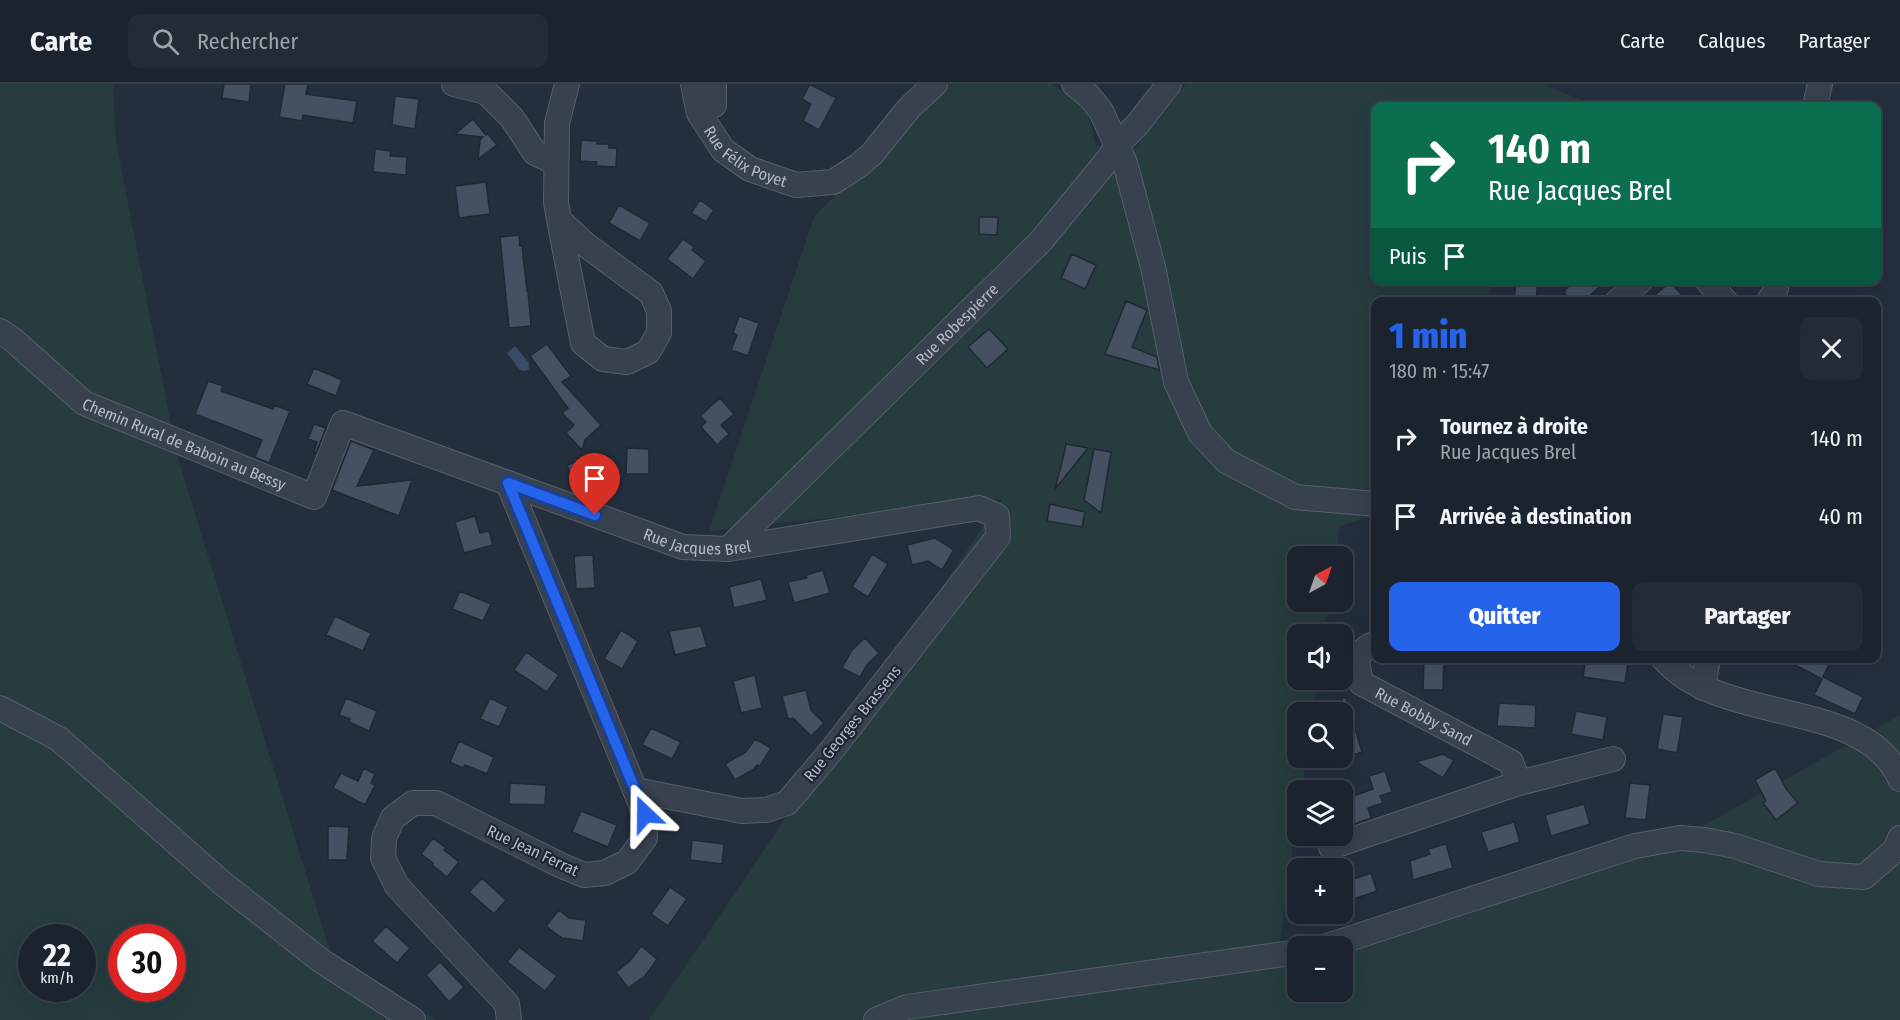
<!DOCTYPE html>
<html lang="fr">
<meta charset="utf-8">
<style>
:root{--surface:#1b232e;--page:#242b36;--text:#f1f3f6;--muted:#a0a4aa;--line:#39404a;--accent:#2563eb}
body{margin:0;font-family:"Fira Sans Condensed",sans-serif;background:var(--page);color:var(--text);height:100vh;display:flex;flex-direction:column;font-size:22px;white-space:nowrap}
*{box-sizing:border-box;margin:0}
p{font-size:20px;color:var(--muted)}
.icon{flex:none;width:33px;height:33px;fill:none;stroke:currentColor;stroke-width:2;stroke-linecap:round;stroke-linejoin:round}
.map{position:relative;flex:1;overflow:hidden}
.details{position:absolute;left:1371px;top:213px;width:510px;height:366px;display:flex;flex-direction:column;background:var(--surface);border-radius:12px;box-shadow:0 6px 24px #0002,0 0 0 2px var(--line)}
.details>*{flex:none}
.top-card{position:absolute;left:1371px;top:18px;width:510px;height:183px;border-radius:12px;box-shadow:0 6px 24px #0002,0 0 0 2px var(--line);background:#0b6e4f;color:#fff;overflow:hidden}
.needle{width:39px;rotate:40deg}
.buttons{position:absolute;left:1287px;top:462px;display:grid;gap:12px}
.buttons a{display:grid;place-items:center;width:66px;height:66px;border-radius:12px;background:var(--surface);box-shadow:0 6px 24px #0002,0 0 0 2px var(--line);font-size:30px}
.speed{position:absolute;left:18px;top:840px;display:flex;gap:12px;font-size:30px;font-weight:700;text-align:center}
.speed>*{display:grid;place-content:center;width:78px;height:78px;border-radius:50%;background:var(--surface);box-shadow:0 6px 24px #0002,0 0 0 2px var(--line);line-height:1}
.speed small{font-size:15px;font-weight:400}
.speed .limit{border:9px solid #d22;background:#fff;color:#111}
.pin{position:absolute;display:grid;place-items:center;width:51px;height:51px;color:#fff;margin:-62px -26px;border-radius:50% 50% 50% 0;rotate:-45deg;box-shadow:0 0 6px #0007}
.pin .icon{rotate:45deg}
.me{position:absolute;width:66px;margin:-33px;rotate:337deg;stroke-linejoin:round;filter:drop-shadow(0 0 4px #0008)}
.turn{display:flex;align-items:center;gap:21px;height:126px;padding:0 18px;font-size:27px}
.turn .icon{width:78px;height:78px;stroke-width:2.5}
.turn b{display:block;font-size:42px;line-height:51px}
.then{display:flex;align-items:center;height:57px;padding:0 18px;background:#0003;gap:12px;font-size:22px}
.round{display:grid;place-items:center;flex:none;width:63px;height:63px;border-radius:12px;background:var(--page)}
.head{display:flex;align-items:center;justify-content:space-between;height:102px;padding:0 18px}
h1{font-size:36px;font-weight:800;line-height:45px;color:var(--accent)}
.primary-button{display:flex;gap:12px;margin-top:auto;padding:12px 18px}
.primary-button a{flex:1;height:69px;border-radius:12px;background:var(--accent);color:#fff;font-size:24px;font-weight:800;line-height:69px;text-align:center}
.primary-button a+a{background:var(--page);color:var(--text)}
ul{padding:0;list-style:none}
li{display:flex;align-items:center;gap:18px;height:78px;padding:0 18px}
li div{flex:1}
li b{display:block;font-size:22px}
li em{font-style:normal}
header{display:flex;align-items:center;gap:36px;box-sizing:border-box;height:84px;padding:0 30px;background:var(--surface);border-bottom:2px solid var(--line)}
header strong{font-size:28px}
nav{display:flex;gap:33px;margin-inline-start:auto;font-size:21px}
.search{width:420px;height:54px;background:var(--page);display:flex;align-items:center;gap:15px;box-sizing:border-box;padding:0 21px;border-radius:12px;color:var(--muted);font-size:22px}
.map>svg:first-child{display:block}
.green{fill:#263c3f;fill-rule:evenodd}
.water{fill:#394c67}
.building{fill:#455162;stroke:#1f2835;stroke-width:1.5}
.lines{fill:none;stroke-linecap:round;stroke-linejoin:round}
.minor-casing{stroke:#565f6c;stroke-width:26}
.minor{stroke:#38414e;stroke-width:24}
.route-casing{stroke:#184099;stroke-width:15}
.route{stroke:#2563eb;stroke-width:10}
.labels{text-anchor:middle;stroke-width:4.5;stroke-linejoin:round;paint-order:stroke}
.street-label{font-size:16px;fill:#b4bcc9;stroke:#1d2633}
</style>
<header>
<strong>Carte</strong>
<div class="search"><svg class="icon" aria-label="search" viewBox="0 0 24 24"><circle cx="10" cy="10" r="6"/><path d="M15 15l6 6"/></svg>Rechercher</div>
<nav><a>Carte</a><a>Calques</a><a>Partager</a></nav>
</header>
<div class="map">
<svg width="1900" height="936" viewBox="0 0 1900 936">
<rect width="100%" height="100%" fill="#242f3e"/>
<!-- green -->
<path class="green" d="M0 0H113L116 58 177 371 331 871 436 936H0ZM32 854H82V904H32ZM122 854H172V904H122Z
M947 0H1052L1086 23 1096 62 1135 64 1186 0H1543L1584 17 1582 22H1376V196L1491 197 1487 217 1376 218 1375 431 1340 442 1336 472H1298V518H1329L1324 550H1298V596H1318L1313 628H1298V674H1306L1302 706H1298L1297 735 1279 864 1651 749 1694 747 1900 631V936H649L1002 415 709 447 814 133ZM1298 862H1342V908H1298Z"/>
<!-- water -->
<path class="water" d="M515 262 529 279V285L525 287 520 286 507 269Z"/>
<!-- building -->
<path class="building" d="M224 0H251L249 18 222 14Z
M285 0H308L306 10 357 17 353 39 303 31 302 37 279 33Z
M810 0 836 14 819 46 803 37 811 20 802 15Z
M395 12 419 15 415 45 392 41Z
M473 35 486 51 488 50 497 61 478 75 480 56 483 53 455 50Z
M581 56 597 57V60H609V64H617L616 83 596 82 597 78 580 77Z
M375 65 391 67 390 72 407 73 406 91 373 88Z
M486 98 490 130 459 134 455 102Z
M700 116 714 126 706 138 691 129Z
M619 121 650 139 640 157 609 139Z
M979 133H998L997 151 979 150Z
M519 151 520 162H522L527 207H528L531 242 509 244 500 153Z
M683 155 694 163 692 166 706 177 693 195 667 175Z
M1072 170 1096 181 1085 205 1061 194Z
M1516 196H1538L1536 218H1514Z
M1575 196H1607L1583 218H1570L1565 211V206Z
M1670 198 1682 211 1675 218H1647Z
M1126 217 1147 226 1132 263 1157 273 1159 286 1105 270Z
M739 232 759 239 748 272 731 266 737 251 733 249Z
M989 245 1008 265 987 284 968 263Z
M547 260 571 292 562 298 601 341 585 356 582 366 566 349 574 341 562 329 568 324 530 272Z
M314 284 342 296 336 312 307 300Z
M208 297 223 302 221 307 273 325 274 321 290 327 269 379 255 373 262 356 195 330Z
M720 314 734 330 721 341 729 350 717 361 701 343 706 338 700 332Z
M314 340 326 344 316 369 314 368 317 358 308 355Z
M351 357 374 366 357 402 412 396 399 432 332 406Z
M1066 360 1088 364 1055 405 1064 370Z
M627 364 649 365V390H626Z
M1094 365 1111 368 1101 429 1084 416Z
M583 375 592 400 590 401 593 410 586 412 580 410 578 405H576L567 381Z
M1050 420 1085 428 1082 443 1047 437Z
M475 432 480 449 489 447 493 461 464 469 455 438Z
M935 454 954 466 942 486 928 477 912 481 907 461Z
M872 470 888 480 868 513 852 503Z
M593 471 595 504 576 505 574 472Z
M823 486 830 509 794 519 788 498 807 494 806 491Z
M761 495 767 516 734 524 729 503Z
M460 507 491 520 483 537 452 525Z
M335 532 371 549 363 567 326 551Z
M701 542 707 563 675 571 669 547Z
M621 546 638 557 622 585 604 575Z
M865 554 879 569 867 581 860 593 842 584 852 566Z
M526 568 559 591 547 608 514 586Z
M1424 574H1444L1443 606H1423Z
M1586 574H1623L1622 577 1628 578 1625 599 1583 593Z
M1782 574H1832L1823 593 1863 613 1855 630 1814 611 1822 595Z
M755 591 762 624 741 629 733 597Z
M806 606 811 626 824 639 811 652 793 634 788 635 782 612Z
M346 614 377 627 369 647 349 638 350 635 339 631Z
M490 614 508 623 499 643 480 635Z
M1342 614H1346L1362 668 1350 672 1342 648Z
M1499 619 1536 621 1535 644 1497 642Z
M1576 627 1607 633 1603 656 1571 650Z
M1663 630 1683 633 1677 669 1657 665Z
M651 644 681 658 672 675 642 661Z
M755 655 771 664 760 682 757 681 754 685 735 696 725 680 746 668Z
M459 657 494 673 487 690 465 681 463 684 450 678Z
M1443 670 1454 676 1443 694 1416 678Z
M364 684 375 690 371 699 375 701 365 721 333 704 341 689 358 697Z
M1775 684 1787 706 1798 719 1776 736 1763 719 1766 717 1755 696Z
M1385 687 1392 708 1380 712 1383 719 1368 724 1371 734 1355 740 1352 730 1342 733V716L1373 705 1369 692Z
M510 699 546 701 545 721 509 720Z
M1630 699 1650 701 1646 736 1625 734Z
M1584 720 1590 740 1551 752 1545 731Z
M581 727 617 741 608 763 572 748Z
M1514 738 1520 758 1488 768 1481 748Z
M328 742 349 743 347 776H328Z
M433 754 446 764 444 766 459 778 447 793 432 781 433 779 421 770Z
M692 756 724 760 722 780 690 776Z
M1446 760 1453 784 1413 796 1410 777 1430 770 1428 765Z
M1371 789 1377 807 1342 819V796L1354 793V795Z
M482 794 506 816 494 830 469 808Z
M670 803 687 815 668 842 651 830Z
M559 826 569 834 586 836 583 857 562 854 546 842Z
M386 842 410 864 397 879 372 857Z
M641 862 657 875 645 892 628 904 616 888 630 877Z
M519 863 557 892 545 907 507 878Z
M440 878 464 903 449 918 426 891Z"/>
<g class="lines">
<defs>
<g id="minor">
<path d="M454 0 486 8 512 34 535 69 556 79"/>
<path id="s1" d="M693 0 699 29 723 66 750 85 796 101 833 98 858 82 872 70 909 24 935 0"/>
<path d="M1074 0 1089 12 1101 27 1125 79 1153 183 1176 298 1200 349 1226 377 1295 413 1376 420"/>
<path d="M714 21V0"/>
<path d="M1815 22 1820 0"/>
<path d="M559 136 586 161 651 209 659 227V249L648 268 627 278 603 275 583 259 559 136 556 118 557 39 567 0"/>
<path d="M1707 196 1726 218"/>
<path d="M1617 218 1641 196"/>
<path d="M1768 218 1775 208 1778 196"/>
<path id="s2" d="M0 247 12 255 84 319 314 413 343 339 683 463 728 465 979 424 997 432 998 453 831 667 787 719 766 726 742 727 635 706"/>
<path d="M508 399 645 730V754L627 778 605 789 584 791 560 781 436 719H413L393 734 384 754 383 774 397 802 507 920 509 936"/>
<path id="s3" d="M728 465 1041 157 1110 73 1117 61 1137 41 1169 0"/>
<path id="s4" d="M1376 559 1369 562 1356 573 1361 599 1511 678 1519 699"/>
<path d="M1663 574C1721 642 1865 613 1900 695"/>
<path d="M1703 604 1708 574"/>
<path d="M0 624 59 655 221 798 320 876 413 936"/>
<path d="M1331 763 1519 699 1613 675"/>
<path d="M1327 862 1635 762 1680 754 1704 756 1735 762 1819 790 1864 793 1895 766 1900 754"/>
<path d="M876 936 907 923 1298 868"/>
</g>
</defs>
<!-- minor casing -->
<use href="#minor" class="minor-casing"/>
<!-- minor -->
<use href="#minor" class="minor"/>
</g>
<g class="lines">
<defs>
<path id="route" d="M595 431 508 399 645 730"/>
</defs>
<!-- route casing -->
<use href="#route" class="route-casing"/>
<!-- route -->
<use href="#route" class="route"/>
</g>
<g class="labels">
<!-- street labels -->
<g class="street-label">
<text dy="6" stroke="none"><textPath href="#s1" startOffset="96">Rue Félix Poyet</textPath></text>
<text dy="6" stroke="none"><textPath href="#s3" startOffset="321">Rue Robespierre</textPath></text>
<text dy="6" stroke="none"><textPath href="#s2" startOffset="219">Chemin Rural de Baboin au Bessy</textPath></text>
<text dy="6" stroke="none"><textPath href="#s2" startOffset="814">Rue Jacques Brel</textPath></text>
<text dy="6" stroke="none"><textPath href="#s4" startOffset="122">Rue Bobby Sand</textPath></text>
<text transform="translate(852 639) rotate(-51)" y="6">Rue Georges Brassens</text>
<text transform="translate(533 766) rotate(25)" y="6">Rue Jean Ferrat</text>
</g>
</g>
</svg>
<div class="buttons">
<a><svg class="needle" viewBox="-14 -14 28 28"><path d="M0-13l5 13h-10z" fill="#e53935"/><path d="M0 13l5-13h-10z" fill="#a0a4aa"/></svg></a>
<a><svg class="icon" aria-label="sound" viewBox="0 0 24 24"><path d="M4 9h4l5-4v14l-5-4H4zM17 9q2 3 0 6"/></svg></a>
<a><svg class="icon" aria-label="search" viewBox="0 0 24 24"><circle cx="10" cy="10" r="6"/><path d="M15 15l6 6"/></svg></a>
<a><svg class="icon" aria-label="layers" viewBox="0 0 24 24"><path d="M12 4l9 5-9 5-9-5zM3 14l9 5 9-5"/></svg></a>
<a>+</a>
<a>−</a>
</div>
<div class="speed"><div>22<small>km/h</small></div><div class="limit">30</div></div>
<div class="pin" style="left:595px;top:431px;background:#d93025"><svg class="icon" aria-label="arrive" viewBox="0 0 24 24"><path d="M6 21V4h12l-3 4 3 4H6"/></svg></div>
<svg class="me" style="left:645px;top:730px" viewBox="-20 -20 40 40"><path d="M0-17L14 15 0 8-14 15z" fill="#2563eb" stroke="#fff" stroke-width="4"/></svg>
<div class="top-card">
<div class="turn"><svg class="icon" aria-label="right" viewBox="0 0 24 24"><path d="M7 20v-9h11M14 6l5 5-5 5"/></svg><div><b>140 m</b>Rue Jacques Brel</div></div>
<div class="then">Puis<svg class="icon" aria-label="arrive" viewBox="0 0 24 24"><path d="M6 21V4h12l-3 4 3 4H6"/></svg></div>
</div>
<section class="details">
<div class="head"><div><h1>1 min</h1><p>180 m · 15:47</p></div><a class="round"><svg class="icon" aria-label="close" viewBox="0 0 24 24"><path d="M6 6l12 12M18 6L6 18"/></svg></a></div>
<ul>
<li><svg class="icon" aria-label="right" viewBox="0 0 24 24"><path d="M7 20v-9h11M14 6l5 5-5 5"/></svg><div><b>Tournez à droite</b><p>Rue Jacques Brel</p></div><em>140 m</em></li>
<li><svg class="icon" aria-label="arrive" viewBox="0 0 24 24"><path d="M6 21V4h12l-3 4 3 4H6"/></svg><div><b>Arrivée à destination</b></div><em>40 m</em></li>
</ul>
<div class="primary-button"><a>Quitter</a><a>Partager</a></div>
</section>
</div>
